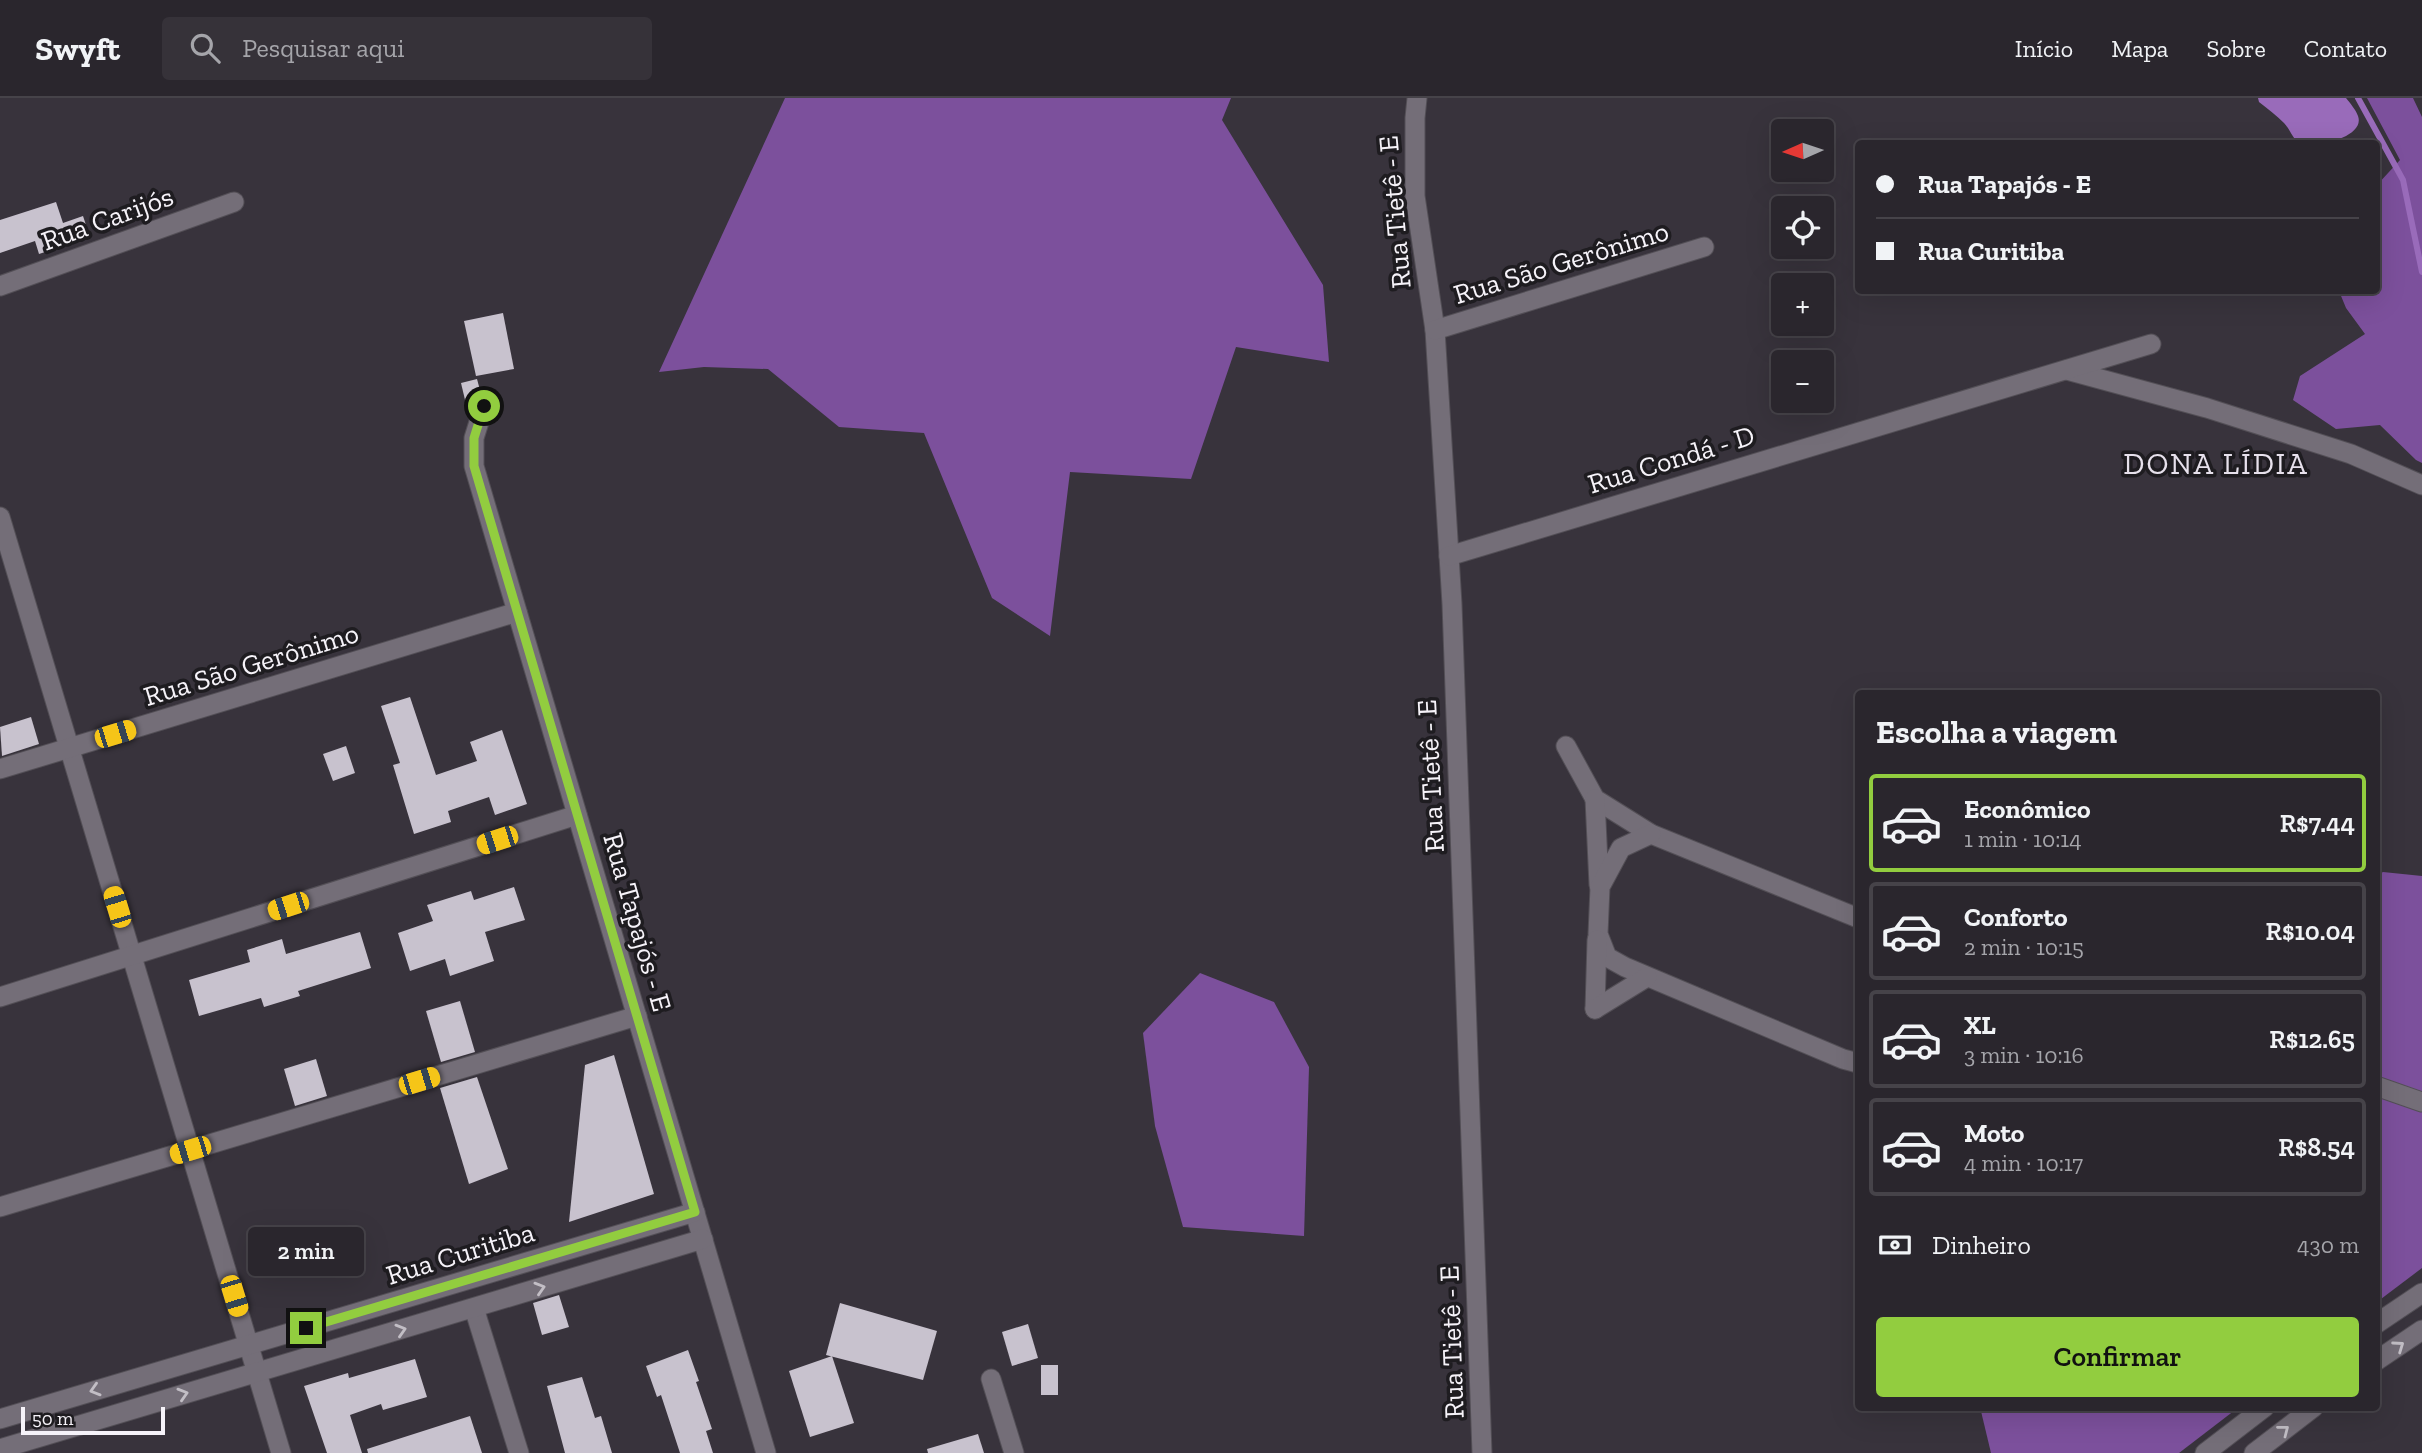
<!DOCTYPE html>
<html lang="pt">
<head>
<meta charset="utf-8">
<style>
	:root { --surface:#2a262d; --page:#363239; --text:#f1f3f6; --muted:#a5a5aa; --line:#464349; --accent:#92cd3f }
	body { margin:0; font-family:"Zilla Slab",serif; background:var(--page); color:var(--text); height:100vh; display:flex; flex-direction:column; font-size:26px; white-space:nowrap }
	* { box-sizing:border-box; margin:0 }
	p { font-size:23px; color:var(--muted) }
	.icon { flex:none; width:38px; height:38px; fill:none; stroke:currentColor; stroke-width:2; stroke-linecap:round; stroke-linejoin:round }
	.map { position:relative; flex:1; overflow:hidden }
	.details { position:absolute; left:1855px; top:592px; width:525px; height:721px; display:flex; flex-direction:column; background:var(--surface); border-radius:7px; box-shadow:0 7px 28px #0002,0 0 0 2px var(--line) }
	.details>* { flex:none }
	.guide { position:absolute; left:1855px; top:42px; width:525px; height:154px; border-radius:7px; box-shadow:0 7px 28px #0002,0 0 0 2px var(--line); display:grid; align-content:center; height:154px; padding:0 21px; background:var(--surface) }
	.needle { width:46px; rotate:267deg }
	.controls { position:absolute; left:1771px; top:21px; display:grid; gap:14px }
	.controls a { display:grid; place-items:center; width:63px; height:63px; border-radius:7px; background:var(--surface); box-shadow:0 7px 28px #0002,0 0 0 2px var(--line); font-size:35px }
	.scale { position:absolute; left:21px; bottom:18px; width:144px; box-sizing:border-box; padding-left:7px; border:4px solid #f6f3f9; border-top:0; font-size:19px; line-height:24px; white-space:nowrap; color:#f6f3f9; -webkit-text-stroke:5px #1e1c20; paint-order:stroke }
	.end { position:absolute; width:32px; height:32px; margin:-16px; border:9px solid #92cd3f; background:#111; box-shadow:0 0 0 4px #111 }
	.from { border-radius:50% }
	.bubble { position:absolute; height:49px; border-radius:7px; background:var(--surface); box-shadow:0 7px 28px #0002,0 0 0 2px var(--line); font-size:23px; font-weight:600; line-height:49px; text-align:center }
	.car { position:absolute; width:21px; height:42px; margin:-21px -10px; border-radius:9px; box-shadow:0 0 5px 2px #0007; background:linear-gradient(#f5c518 24%,#345 0 40%,#f5c518 0 76%,#345 0 86%,#f5c518 0) }
	.guide b { display:flex; align-items:center; gap:24px; height:66px; font-size:26px }
	.guide b+b { border-top:2px solid var(--line) }
	.guide i { width:18px; height:18px; background:var(--text) }
	ul { padding:0; list-style:none }
	li { display:flex; align-items:center; gap:21px; height:98px; margin:0 14px 10px; padding:0 7px; border:4px solid var(--line); border-radius:7px }
	li div { flex:1 }
	li b { display:block; font-size:26px }
	li em { font-style:normal; font-weight:600 }
	li.selected { border-color:var(--accent) }
	li>.icon { width:63px; height:63px; stroke-width:1.5 }
	h2 { padding:0 21px; font-size:32px; line-height:84px }
	.pay { display:flex; align-items:center; gap:18px; height:77px; padding:0 21px; font-size:26px }
	.pay p { margin-inline-start:auto }
	.primary-button { display:flex; gap:14px; margin-top:auto; padding:14px 21px }
	.primary-button a { flex:1; height:80px; border-radius:7px; background:var(--accent); color:#111; font-size:28px; font-weight:600; line-height:80px; text-align:center }
	header { display:flex; align-items:center; gap:42px; box-sizing:border-box; height:98px; padding:0 35px; background:var(--surface); border-bottom:2px solid var(--line) }
	header strong { font-size:33px }
	nav { display:flex; gap:38px; margin-inline-start:auto; font-size:24px }
	.search { width:490px; height:63px; background:var(--page); display:flex; align-items:center; gap:18px; box-sizing:border-box; padding:0 24px; border-radius:7px; color:var(--muted); font-size:26px }
	.map>svg:first-child { display:block }
	.forest { fill:#7c509c }
	.water { fill:#996bba }
	.lines { fill:none; stroke-linecap:round; stroke-linejoin:round }
	.stream { stroke:#996bba; stroke-width:6 }
	.building { fill:#c8c2ce }
	.minor-casing { stroke:#534f56; stroke-width:21 }
	.minor { stroke:#746e78; stroke-width:19 }
	.oneway { stroke:#c2bec5 }
	.route { stroke:#92cd3f; stroke-width:9 }
	.labels { text-anchor:middle; stroke-width:7; stroke-linejoin:round; paint-order:stroke }
	.street-label { font-size:28px; fill:#f6f3f9; stroke:#1e1c20 }
	.neighbourhood-label { font-size:30px; letter-spacing:2px; fill:#e7e1ec; stroke:#1e1c20 }
</style>
</head>
<body>
<header>
<strong>Swyft</strong>
<div class="search"><svg class="icon" aria-label="search" viewBox="0 0 24 24"><circle cx="10" cy="10" r="6"/><path d="M15 15l6 6"/></svg>Pesquisar aqui</div>
<nav><a>Início</a><a>Mapa</a><a>Sobre</a><a>Contato</a></nav>
</header>
<div class="map">
<svg width="2422" height="1355" viewBox="0 0 2422 1355">
	<rect width="100%" height="100%" fill="#38333c"/>
	<g class="forest">
		<polygon points="785,0 1231,0 1222,22 1323,187 1329,264 1236,249 1191,381 1070,374 1050,538 992,500 924,335 839,329 768,271 704,269 659,274"/>
		<polygon points="2367,0 2413,0 2422,19 2422,365 2416,362 2380,327 2336,331 2293,302 2300,278 2365,236 2346,210 2339,193 2376,192 2377,87 2400,62"/>
		<polygon points="2383,774 2422,778 2422,1170 2377,1204 2376,778"/>
		<polygon points="1200,875 1274,904 1309,969 1304,1138 1183,1129 1155,1028 1143,935"/>
		<polygon points="1980,1309 2239,1309 2179,1355 1991,1355"/>
	</g>
	<path class="water" d="M2258 0H2346C2350 5 2356 12 2358 18 2366 40 2312 52 2297 43 2292 39 2289 30 2284 25 2277 18 2268 11 2259 4Z"/>
	<g class="lines">
		<polyline class="stream" points="2358,0 2403,82 2422,174"/>
	</g>
	<g class="building">
		<polygon points="56,104 63,125 83,118 90,139 39,156 35,143 0,155 0,122"/>
		<polygon points="503,215 514,271 476,278 464,223"/>
		<polygon points="477,281 481,296 472,305 466,306 461,285"/>
		<polygon points="410,599 436,677 477,663 470,644 502,632 527,706 495,717 489,699 448,713 451,724 414,736 393,667 400,665 381,608"/>
		<polygon points="31,619 39,646 2,658 0,629"/>
		<polygon points="346,648 355,675 333,683 323,656"/>
		<polygon points="514,789 525,822 485,834 494,863 450,878 445,861 410,873 398,835 433,823 427,807 471,793 474,802"/>
		<polygon points="360,834 371,870 298,893 300,898 264,909 261,900 199,918 189,882 250,864 247,852 282,841 286,856"/>
		<polygon points="460,903 475,954 441,964 426,913"/>
		<polygon points="614,957 654,1096 569,1124 585,967"/>
		<polygon points="316,961 327,998 295,1008 284,971"/>
		<polygon points="477,979 508,1071 469,1086 440,990"/>
		<polygon points="559,1197 569,1229 542,1237 533,1205"/>
		<polygon points="840,1205 937,1233 923,1282 826,1257"/>
		<polygon points="1028,1226 1038,1260 1012,1268 1002,1234"/>
		<polygon points="688,1252 699,1283 696,1284 712,1331 706,1333 713,1355 680,1355 661,1297 657,1299 646,1268"/>
		<polygon points="832,1258 854,1325 810,1339 789,1273"/>
		<polygon points="415,1261 427,1299 383,1312 381,1306 350,1317 362,1355 327,1355 304,1288 348,1275 349,1280"/>
		<rect x="1041" y="1267" width="17" height="30"/>
		<polygon points="582,1279 595,1320 601,1318 612,1355 565,1355 547,1288"/>
		<polygon points="470,1318 482,1355 368,1355 367,1351"/>
		<polygon points="978,1336 984,1355 928,1355 927,1351"/>
	</g>
	<g class="lines">
		<g class="minor-casing">
			<g id="minor">
				<polyline points="1417,0 1415,20 1415,98 1435,232 1452,506 1482,1355"/>
				<polyline points="0,188 234,104"/>
				<polyline points="1435,232 1704,149"/>
				<polyline points="2067,272 2207,310 2351,356 2422,387"/>
				<polyline points="484,308 474,340 474,368 766,1355"/>
				<polyline points="0,419 281,1355"/>
				<polyline points="1449,458 2151,246"/>
				<polyline points="1566,648 1595,701 1651,736 1858,820"/>
				<polyline points="0,671 517,514"/>
				<polyline points="1595,701 1599,787"/>
				<polyline points="1651,736 1621,750 1600,789 1598,836 1607,859 1625,869 1843,961 1858,965"/>
				<polyline points="0,899 577,717"/>
				<polyline points="1595,911 1597,842"/>
				<polyline points="1595,911 1647,879"/>
				<polyline points="2376,988 2422,1004"/>
				<polyline points="0,1109 637,918"/>
				<polyline points="474,1210 519,1355"/>
				<polyline points="2376,1226 2422,1195"/>
				<polyline points="2376,1263 2422,1232"/>
				<polyline points="991,1281 1014,1355"/>
				<polyline points="0,1321 695,1114"/>
				<polyline points="0,1351 703,1141"/>
				<polyline points="2205,1355 2265,1309"/>
				<polyline points="2254,1355 2314,1309"/>
			</g>
		</g>
		<use href="#minor" class="minor"/>
	</g>
	<defs><path id="oneway-chevron" d="M-2-3.5L2.5 0L-2 3.5" fill="none" stroke-width="1.6" stroke-linecap="round" stroke-linejoin="round" transform="scale(1.75)"/></defs>
	<g class="oneway">
		<use href="#oneway-chevron" transform="translate(540 1190) rotate(-17)"/>
		<use href="#oneway-chevron" transform="translate(401 1232) rotate(-17)"/>
		<use href="#oneway-chevron" transform="translate(2399 1248) rotate(-35)"/>
		<use href="#oneway-chevron" transform="translate(95 1292) rotate(163)"/>
		<use href="#oneway-chevron" transform="translate(183 1296) rotate(-17)"/>
		<use href="#oneway-chevron" transform="translate(2284 1332) rotate(-38)"/>
	</g>
	<g class="lines">
		<polyline class="route" points="306,1230 695,1114 474,368 474,340 484,308"/>
	</g>
	<g class="labels">
		<g class="street-label">
			<text transform="translate(1394 114) rotate(-95)" y="10">Rua Tietê - E</text>
			<text transform="translate(107 120) rotate(-20)" y="10">Rua Carijós</text>
			<text transform="translate(1561 164) rotate(-17)" y="10">Rua São Gerônimo</text>
			<text transform="translate(1671 361) rotate(-17)" y="10">Rua Condá - D</text>
			<text transform="translate(251 566) rotate(-17)" y="10">Rua São Gerônimo</text>
			<text transform="translate(1430 678) rotate(-93)" y="10">Rua Tietê - E</text>
			<text transform="translate(638 824) rotate(74)" y="10">Rua Tapajós - E</text>
			<text transform="translate(460 1155) rotate(-17)" y="10">Rua Curitiba</text>
			<text transform="translate(1451 1244) rotate(-92)" y="10">Rua Tietê - E</text>
		</g>
		<g class="neighbourhood-label">
			<text x="2216" y="376">DONA LÍDIA</text>
		</g>
	</g>
</svg>
<div class="controls">
<a><svg class="needle" viewBox="-14 -14 28 28"><path d="M0-13l5 13h-10z" fill="#e53935"/><path d="M0 13l5-13h-10z" fill="#a5a5aa"/></svg></a>
<a><svg class="icon" aria-label="locate" viewBox="0 0 24 24"><circle cx="12" cy="12" r="6"/><path d="M12 2v4M12 18v4M2 12h4M18 12h4"/></svg></a>
<a>+</a>
<a>−</a>
</div>
<div class="scale">50 m</div>
<i class="end from" style="left:484px;top:308px"></i>
<i class="end" style="left:306px;top:1230px"></i>
<div class="bubble" style="left:248px;top:1129px;width:116px">2 min</div>
<i class="car" style="left:115px;top:636px;rotate:73deg"></i>
<i class="car" style="left:497px;top:742px;rotate:252deg"></i>
<i class="car" style="left:288px;top:808px;rotate:252deg"></i>
<i class="car" style="left:117px;top:809px;rotate:343deg"></i>
<i class="car" style="left:419px;top:983px;rotate:73deg"></i>
<i class="car" style="left:190px;top:1052px;rotate:253deg"></i>
<i class="car" style="left:234px;top:1198px;rotate:163deg"></i>
<div class="guide">
<b><i class="from"></i>Rua Tapajós - E</b>
<b><i></i>Rua Curitiba</b>
</div>
<section class="details">
<h2>Escolha a viagem</h2>
<ul>
<li class="selected"><svg class="icon" aria-label="car" viewBox="0 0 24 24"><path d="M5 17H2v-5l4-1 3-4h7l3 4 3 1v5h-3M9 17h6M6 11h13"/><circle cx="7" cy="17" r="2"/><circle cx="17" cy="17" r="2"/></svg><div><b>Econômico</b><p>1 min · 10:14</p></div><em>R$7.44</em></li>
<li><svg class="icon" aria-label="car" viewBox="0 0 24 24"><path d="M5 17H2v-5l4-1 3-4h7l3 4 3 1v5h-3M9 17h6M6 11h13"/><circle cx="7" cy="17" r="2"/><circle cx="17" cy="17" r="2"/></svg><div><b>Conforto</b><p>2 min · 10:15</p></div><em>R$10.04</em></li>
<li><svg class="icon" aria-label="car" viewBox="0 0 24 24"><path d="M5 17H2v-5l4-1 3-4h7l3 4 3 1v5h-3M9 17h6M6 11h13"/><circle cx="7" cy="17" r="2"/><circle cx="17" cy="17" r="2"/></svg><div><b>XL</b><p>3 min · 10:16</p></div><em>R$12.65</em></li>
<li><svg class="icon" aria-label="car" viewBox="0 0 24 24"><path d="M5 17H2v-5l4-1 3-4h7l3 4 3 1v5h-3M9 17h6M6 11h13"/><circle cx="7" cy="17" r="2"/><circle cx="17" cy="17" r="2"/></svg><div><b>Moto</b><p>4 min · 10:17</p></div><em>R$8.54</em></li>
</ul>
<div class="pay"><svg class="icon" aria-label="cash" viewBox="0 0 24 24"><path d="M3 7h18v10H3z"/><circle cx="12" cy="12" r="2"/></svg>Dinheiro<p>430 m</p></div>
<div class="primary-button"><a>Confirmar</a></div>
</section>
</div>
</body>
</html>
